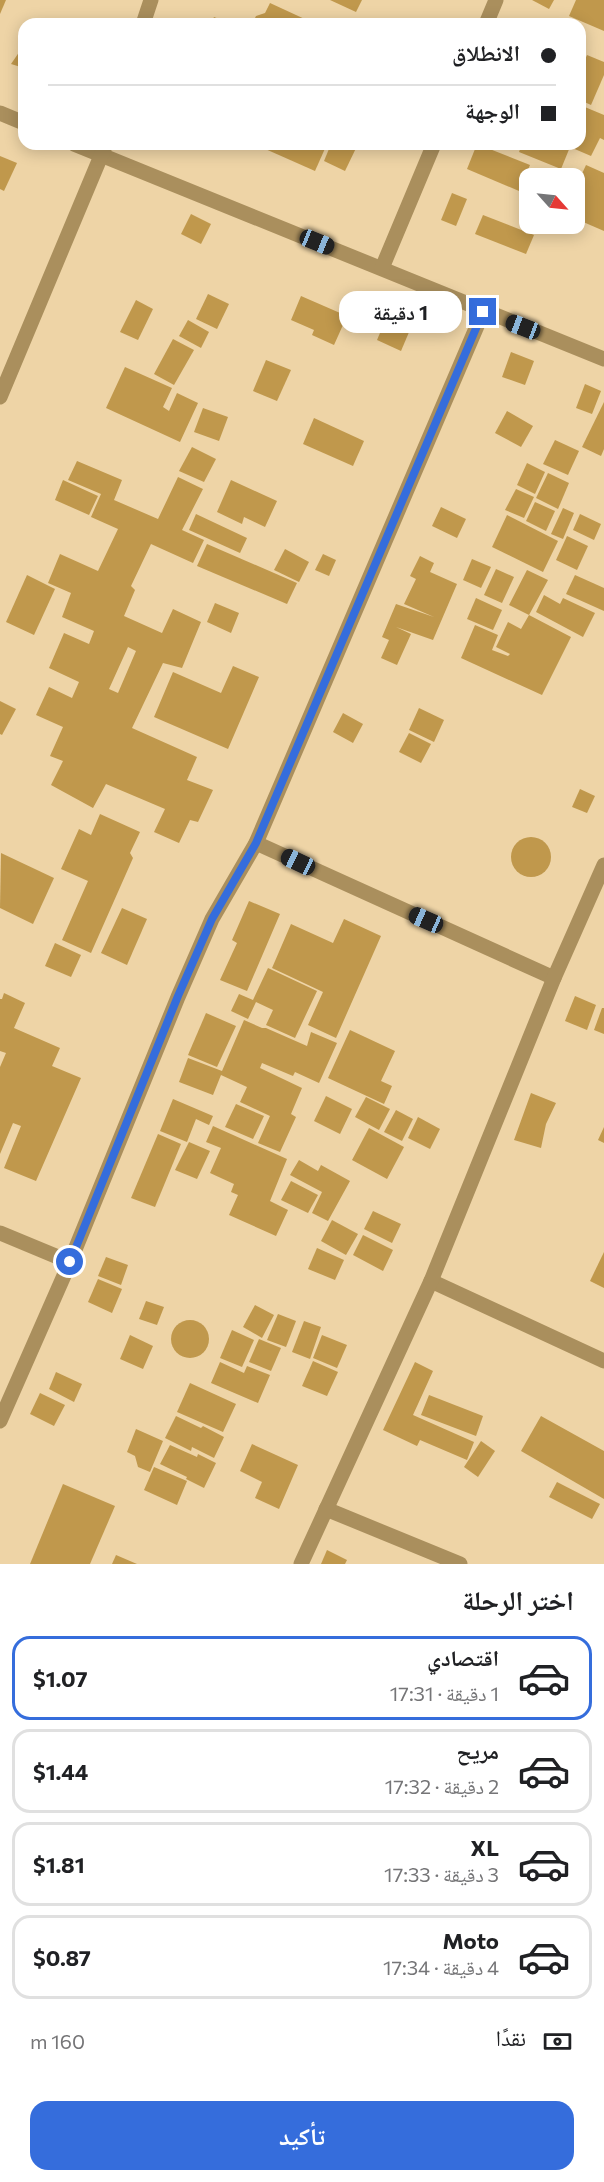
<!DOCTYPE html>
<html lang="ar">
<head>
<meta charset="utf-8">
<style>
	:root { --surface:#fff; --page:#f6f6f6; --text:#202124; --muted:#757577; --line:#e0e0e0; --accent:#356ddc }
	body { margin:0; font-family:Commissioner,"Noto Naskh Arabic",sans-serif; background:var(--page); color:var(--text); direction:rtl; height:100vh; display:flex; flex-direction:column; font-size:22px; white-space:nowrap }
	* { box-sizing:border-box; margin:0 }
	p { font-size:20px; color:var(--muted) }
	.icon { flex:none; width:33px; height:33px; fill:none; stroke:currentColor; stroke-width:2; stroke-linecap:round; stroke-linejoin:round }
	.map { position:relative; height:1564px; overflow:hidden; direction:ltr }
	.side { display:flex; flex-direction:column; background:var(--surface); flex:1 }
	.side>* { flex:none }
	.top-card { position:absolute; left:18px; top:18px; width:568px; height:132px; border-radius:18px; box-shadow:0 3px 15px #0003; direction:rtl; display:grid; align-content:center; height:132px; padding:0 30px; background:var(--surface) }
	.needle { width:39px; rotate:117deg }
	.buttons { position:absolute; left:519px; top:168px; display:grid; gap:12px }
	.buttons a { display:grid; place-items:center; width:66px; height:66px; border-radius:12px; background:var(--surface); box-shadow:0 3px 15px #0003; font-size:30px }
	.end { position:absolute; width:27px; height:27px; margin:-14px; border:8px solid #356ddc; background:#fff; box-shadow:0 0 0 3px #fff }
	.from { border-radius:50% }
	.bubble { position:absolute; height:42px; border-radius:18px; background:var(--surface); box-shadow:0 3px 15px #0003; font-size:20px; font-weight:700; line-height:42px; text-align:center; direction:rtl }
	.car { position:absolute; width:18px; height:36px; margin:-18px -9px; border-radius:8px; box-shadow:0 0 4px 2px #0007; background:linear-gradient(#222 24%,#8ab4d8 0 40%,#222 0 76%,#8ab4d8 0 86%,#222 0) }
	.top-card b { display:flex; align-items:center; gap:21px; height:57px; font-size:22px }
	.top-card b+b { border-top:2px solid var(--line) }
	.top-card i { width:15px; height:15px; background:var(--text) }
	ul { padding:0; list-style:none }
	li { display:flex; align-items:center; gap:18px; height:84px; margin:0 12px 9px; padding:0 18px; border:3px solid var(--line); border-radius:18px }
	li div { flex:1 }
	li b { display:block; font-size:22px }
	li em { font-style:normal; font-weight:700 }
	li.current { border-color:var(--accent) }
	li>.icon { width:54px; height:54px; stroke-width:1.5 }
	h2 { padding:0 30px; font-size:27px; line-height:72px }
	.pay { display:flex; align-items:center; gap:15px; height:66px; padding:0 30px; font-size:22px }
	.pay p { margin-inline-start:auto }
	.button { display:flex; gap:12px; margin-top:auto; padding:12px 30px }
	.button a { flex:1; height:69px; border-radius:18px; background:var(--accent); color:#fff; font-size:24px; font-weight:700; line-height:69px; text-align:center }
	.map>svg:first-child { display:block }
	.building { fill:#c0984c; fill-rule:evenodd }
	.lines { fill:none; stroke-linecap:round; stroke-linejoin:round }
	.minor { stroke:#aa8f5d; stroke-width:15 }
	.route { stroke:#356ddc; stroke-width:8 }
</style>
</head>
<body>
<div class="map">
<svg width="604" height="1564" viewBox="0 0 604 1564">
	<rect width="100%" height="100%" fill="#eed4a6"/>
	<g class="building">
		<polygon points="0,0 6,0 0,14"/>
		<polygon points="330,0 362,0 356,12"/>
		<polygon points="532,0 554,0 549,9"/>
		<polygon points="576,0 604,0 604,31 569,16"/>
		<polygon points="270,3 309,21 308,24 263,24 254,20 256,16 265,13"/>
		<polygon points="214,17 231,24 211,24"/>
		<polygon points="312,18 324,24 309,24"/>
		<polygon points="24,45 24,68 11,64"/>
		<polygon points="587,55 604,62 604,75 591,105 580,100 580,71"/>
		<polygon points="580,105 604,115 604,140 600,138 591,156 570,147 561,169 519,152 522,144 580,144"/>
		<polygon points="254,144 327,144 315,171"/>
		<polygon points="331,144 358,144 345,171 324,161"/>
		<polygon points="477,144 530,165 519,191 467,169"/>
		<polygon points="0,156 17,163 4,191 0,189"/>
		<polygon points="586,165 604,173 604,231 574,218 574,191"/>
		<polygon points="452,193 467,199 456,226 441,220"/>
		<polygon points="191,214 211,224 201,244 181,234"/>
		<polygon points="483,215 534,235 526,254 475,234"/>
		<polygon points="208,294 229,304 217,329 196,319"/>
		<polygon points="301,296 347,316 334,345 312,335 314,330 291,320"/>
		<polygon points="136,300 153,309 138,340 120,332"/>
		<polygon points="391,307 415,318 401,351 377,340"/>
		<polygon points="188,320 209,332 201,348 179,336"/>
		<polygon points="173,339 194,350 174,385 154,374"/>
		<polygon points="511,352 534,361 525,385 502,377"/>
		<polygon points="266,360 291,370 277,401 253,391"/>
		<polygon points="125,367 172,388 163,407 169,411 177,393 198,403 180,442 106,408"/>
		<polygon points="585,384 601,391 592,414 576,408"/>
		<polygon points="604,402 604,449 601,456 582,447"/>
		<polygon points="203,408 228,417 219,441 194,432"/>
		<polygon points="507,411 533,426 521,447 495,433"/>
		<polygon points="314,418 364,441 353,466 303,444"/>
		<polygon points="555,440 579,451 568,475 543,464"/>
		<polygon points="192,447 216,459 204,482 179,471"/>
		<path d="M77 461 122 480 114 500 158 519 178 477 203 489 182 530 204 540 193 563 151 544 131 586 135 590 124 616 162 633 173 609 201 622 182 668 163 663 132 728 197 757 187 780 213 790 198 822 190 820 179 843 154 832 165 809 106 784 93 808 51 785 63 761 50 756 63 727 36 715 49 687 72 698 79 682 49 668 64 633 89 644 94 631 62 617 71 593 48 583 60 554 98 571 118 529 91 517 101 494 68 480ZM128 647 136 651 118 693 109 689Z"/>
		<polygon points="527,463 545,472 535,494 517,485"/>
		<polygon points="548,473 569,483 558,509 536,498"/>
		<polygon points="63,480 98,496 89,515 55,500"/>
		<polygon points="231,480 277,501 265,527 244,517 242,524 217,512"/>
		<polygon points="516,489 534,497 524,518 505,510"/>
		<polygon points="535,502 555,511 546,531 526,521"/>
		<polygon points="441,507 466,519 457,538 432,526"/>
		<polygon points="563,508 574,513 563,539 551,534"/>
		<polygon points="196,514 247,538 240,553 189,530"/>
		<polygon points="580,514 601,524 594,540 573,530"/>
		<polygon points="507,515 558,541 543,572 492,547"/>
		<polygon points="567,536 588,546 577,570 556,560"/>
		<polygon points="207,544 297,583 287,604 197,566"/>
		<polygon points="285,549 309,562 299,582 274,570"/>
		<polygon points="323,554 336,560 329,576 315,570"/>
		<polygon points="420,556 434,563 430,572 457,584 433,640 396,627 411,634 397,665 381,658 389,640 382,637 396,604 434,617 404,604 416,579 410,576"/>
		<polygon points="472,559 491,567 481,588 463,580"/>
		<polygon points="496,569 514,577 502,603 484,595"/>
		<polygon points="527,570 548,580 529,615 571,637 542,695 461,658 475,625 498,635 492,650 508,656 510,654 496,647 508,622 521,629 529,615 509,605"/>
		<polygon points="27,575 55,589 34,635 6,622"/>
		<polygon points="575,575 604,588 604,611 566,594"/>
		<polygon points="544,595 560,604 563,598 595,613 583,637 536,612"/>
		<polygon points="476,598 502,610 493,630 467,619"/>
		<polygon points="215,603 239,613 231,633 207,622"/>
		<polygon points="233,666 259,677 228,749 154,717 173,672 221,693"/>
		<polygon points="0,701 16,709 2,735 0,734"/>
		<polygon points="419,708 444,720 434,742 409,730"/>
		<polygon points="343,713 363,724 353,743 333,732"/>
		<polygon points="409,733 431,744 421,763 399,752"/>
		<polygon points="580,789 595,796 587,813 572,807"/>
		<polygon points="100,814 140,832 130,853 133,858 91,953 62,940 88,881 61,869 79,829 91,835"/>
		<circle cx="531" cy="857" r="20"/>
		<polygon points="1,853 54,878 33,924 0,908"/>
		<polygon points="249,901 280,914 247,991 220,980 237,943 232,940"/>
		<polygon points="122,908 147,919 127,965 101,953"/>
		<polygon points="344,919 381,936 336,1038 308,1025 323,992 272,968 291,924 333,943"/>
		<polygon points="55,943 81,955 71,977 45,966"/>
		<polygon points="268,968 317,991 295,1038 266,1025 273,1010 256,1002 248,1019 231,1011 239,994 253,1000"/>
		<polygon points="4,993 25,1003 14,1028 60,1048 52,1066 81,1078 36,1181 4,1168 21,1126 13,1123 0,1154 0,1067 6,1053 0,1051 0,999 2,999"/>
		<polygon points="575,996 596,1005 587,1030 565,1021"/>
		<polygon points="602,1008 604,1008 604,1034 594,1030"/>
		<polygon points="206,1013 236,1026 217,1067 188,1055"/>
		<polygon points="244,1020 262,1028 266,1028 307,1046 311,1032 337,1043 319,1083 295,1072 293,1076 262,1063 260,1068 302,1088 291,1114 296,1117 280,1152 258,1143 270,1116 240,1102 247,1087 221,1075 213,1095 179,1082 188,1058 222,1071"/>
		<polygon points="350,1030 395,1051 381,1081 392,1086 384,1104 328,1078"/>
		<polygon points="531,1093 556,1103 546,1124 541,1148 514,1140"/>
		<polygon points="326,1096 352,1109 340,1134 314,1121"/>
		<polygon points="366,1097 390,1109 379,1130 355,1117"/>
		<polygon points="173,1099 213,1116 209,1125 196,1119 187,1142 160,1131"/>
		<polygon points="236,1104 264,1116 253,1139 225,1127"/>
		<polygon points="396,1110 413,1119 402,1141 384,1132"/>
		<polygon points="418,1117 440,1129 430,1149 408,1138"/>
		<polygon points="213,1126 287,1159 270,1201 288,1210 276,1236 229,1215 238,1195 231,1192 234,1184 210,1173 221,1148 206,1142"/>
		<polygon points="604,1127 604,1143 598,1140"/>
		<polygon points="369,1128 404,1147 387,1179 352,1160"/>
		<polygon points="158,1134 181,1144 155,1207 131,1198"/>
		<polygon points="189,1142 210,1151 197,1179 175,1170"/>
		<polygon points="299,1160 318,1171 321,1165 350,1181 328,1221 312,1213 322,1192 290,1175"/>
		<polygon points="291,1181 318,1195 308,1213 281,1200"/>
		<polygon points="373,1211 401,1224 392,1243 364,1229"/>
		<polygon points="332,1220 358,1234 346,1255 321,1241"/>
		<polygon points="363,1235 393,1250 383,1271 353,1255"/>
		<polygon points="317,1248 344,1260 335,1280 308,1269"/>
		<polygon points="604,1252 604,1288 590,1281"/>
		<polygon points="106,1257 128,1265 121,1285 98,1276"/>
		<polygon points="98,1279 122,1289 112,1313 88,1302"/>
		<polygon points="146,1301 164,1307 157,1325 139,1319"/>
		<polygon points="255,1305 274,1315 262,1338 243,1327"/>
		<polygon points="278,1314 296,1321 286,1347 267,1340"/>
		<circle cx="190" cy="1339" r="19"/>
		<polygon points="304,1321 321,1327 310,1359 292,1352"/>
		<polygon points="232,1330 254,1340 242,1367 220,1358"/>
		<polygon points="130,1335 153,1346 143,1369 120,1359"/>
		<polygon points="322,1335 347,1345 337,1368 313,1358"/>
		<polygon points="259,1339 281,1348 271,1371 249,1362"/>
		<polygon points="313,1361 338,1372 327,1396 302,1386"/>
		<polygon points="220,1362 244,1373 247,1366 270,1375 258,1403 211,1383"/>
		<polygon points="415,1362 433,1371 413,1415 474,1442 467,1460 420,1440 417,1446 383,1430"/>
		<polygon points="56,1372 82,1384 74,1402 49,1389"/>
		<polygon points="190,1383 236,1404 223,1432 177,1412"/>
		<polygon points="40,1393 65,1405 54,1426 30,1414"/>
		<polygon points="429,1395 483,1416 476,1436 421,1415"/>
		<polygon points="176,1416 201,1428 203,1426 224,1437 214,1458 192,1447 191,1451 165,1438"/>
		<polygon points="541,1416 604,1451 604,1499 521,1451"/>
		<polygon points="136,1429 163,1441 150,1472 138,1467 135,1456 127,1452"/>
		<polygon points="481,1441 495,1451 478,1477 464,1467"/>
		<polygon points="252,1444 298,1465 279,1509 255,1498 262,1482 240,1471"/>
		<polygon points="170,1445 197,1457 198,1454 216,1463 204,1488 186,1479 187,1477 160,1464"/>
		<polygon points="154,1467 187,1481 177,1505 144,1490"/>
		<polygon points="557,1482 600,1504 592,1519 549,1497"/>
		<polygon points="63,1484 115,1506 90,1564 30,1564"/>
		<polygon points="327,1550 347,1560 345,1564 321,1564"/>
		<polygon points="116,1555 137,1564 112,1564"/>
	</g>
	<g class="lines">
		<g class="minor">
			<polyline points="143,24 151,0"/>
			<polyline points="486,24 496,0"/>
			<polyline points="0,113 24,123"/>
			<polyline points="74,144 604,359"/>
			<polyline points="382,268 434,144"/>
			<polyline points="0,397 106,144"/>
			<polyline points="256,843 554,978"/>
			<polyline points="0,1233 70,1262"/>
			<polyline points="431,1281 604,1361"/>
			<polyline points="0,1421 70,1262 178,997 212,919 256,843 483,312"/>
			<polyline points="326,1509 460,1564"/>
			<polyline points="301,1564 431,1281 554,978 604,865"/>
		</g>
	</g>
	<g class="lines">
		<polyline class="route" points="70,1262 178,996 212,919 256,843 483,312"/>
	</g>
</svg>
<div class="buttons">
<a><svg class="needle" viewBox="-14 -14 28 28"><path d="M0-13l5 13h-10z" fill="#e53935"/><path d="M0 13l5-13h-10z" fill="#757577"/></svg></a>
</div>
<i class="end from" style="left:70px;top:1262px"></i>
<i class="end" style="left:483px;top:312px"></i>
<div class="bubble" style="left:339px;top:291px;width:123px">1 دقيقة</div>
<i class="car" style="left:317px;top:242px;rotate:112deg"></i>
<i class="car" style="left:523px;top:327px;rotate:291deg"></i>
<i class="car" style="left:298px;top:862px;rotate:295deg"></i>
<i class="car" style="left:426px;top:920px;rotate:294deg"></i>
<div class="top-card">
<b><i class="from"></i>الانطلاق</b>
<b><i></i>الوجهة</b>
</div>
</div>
<section class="side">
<h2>اختر الرحلة</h2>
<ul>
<li class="current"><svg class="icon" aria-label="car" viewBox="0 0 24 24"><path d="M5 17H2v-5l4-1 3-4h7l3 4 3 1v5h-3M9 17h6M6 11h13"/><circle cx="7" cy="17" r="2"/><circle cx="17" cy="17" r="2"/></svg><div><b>اقتصادي</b><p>1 دقيقة · 17:31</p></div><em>$1.07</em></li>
<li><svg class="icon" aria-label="car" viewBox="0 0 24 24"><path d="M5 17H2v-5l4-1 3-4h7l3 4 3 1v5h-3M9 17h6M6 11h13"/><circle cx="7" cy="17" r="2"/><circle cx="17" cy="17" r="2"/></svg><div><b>مريح</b><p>2 دقيقة · 17:32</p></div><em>$1.44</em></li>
<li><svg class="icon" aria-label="car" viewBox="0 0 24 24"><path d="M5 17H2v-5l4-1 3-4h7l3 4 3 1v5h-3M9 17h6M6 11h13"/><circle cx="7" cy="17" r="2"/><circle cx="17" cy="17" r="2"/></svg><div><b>XL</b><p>3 دقيقة · 17:33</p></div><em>$1.81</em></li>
<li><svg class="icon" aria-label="car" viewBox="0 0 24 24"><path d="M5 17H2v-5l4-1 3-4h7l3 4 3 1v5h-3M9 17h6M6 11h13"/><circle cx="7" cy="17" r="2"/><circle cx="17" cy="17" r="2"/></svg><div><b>Moto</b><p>4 دقيقة · 17:34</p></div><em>$0.87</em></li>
</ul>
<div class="pay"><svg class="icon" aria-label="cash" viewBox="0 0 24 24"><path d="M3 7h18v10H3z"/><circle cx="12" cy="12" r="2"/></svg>نقدًا<p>160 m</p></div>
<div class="button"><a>تأكيد</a></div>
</section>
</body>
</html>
